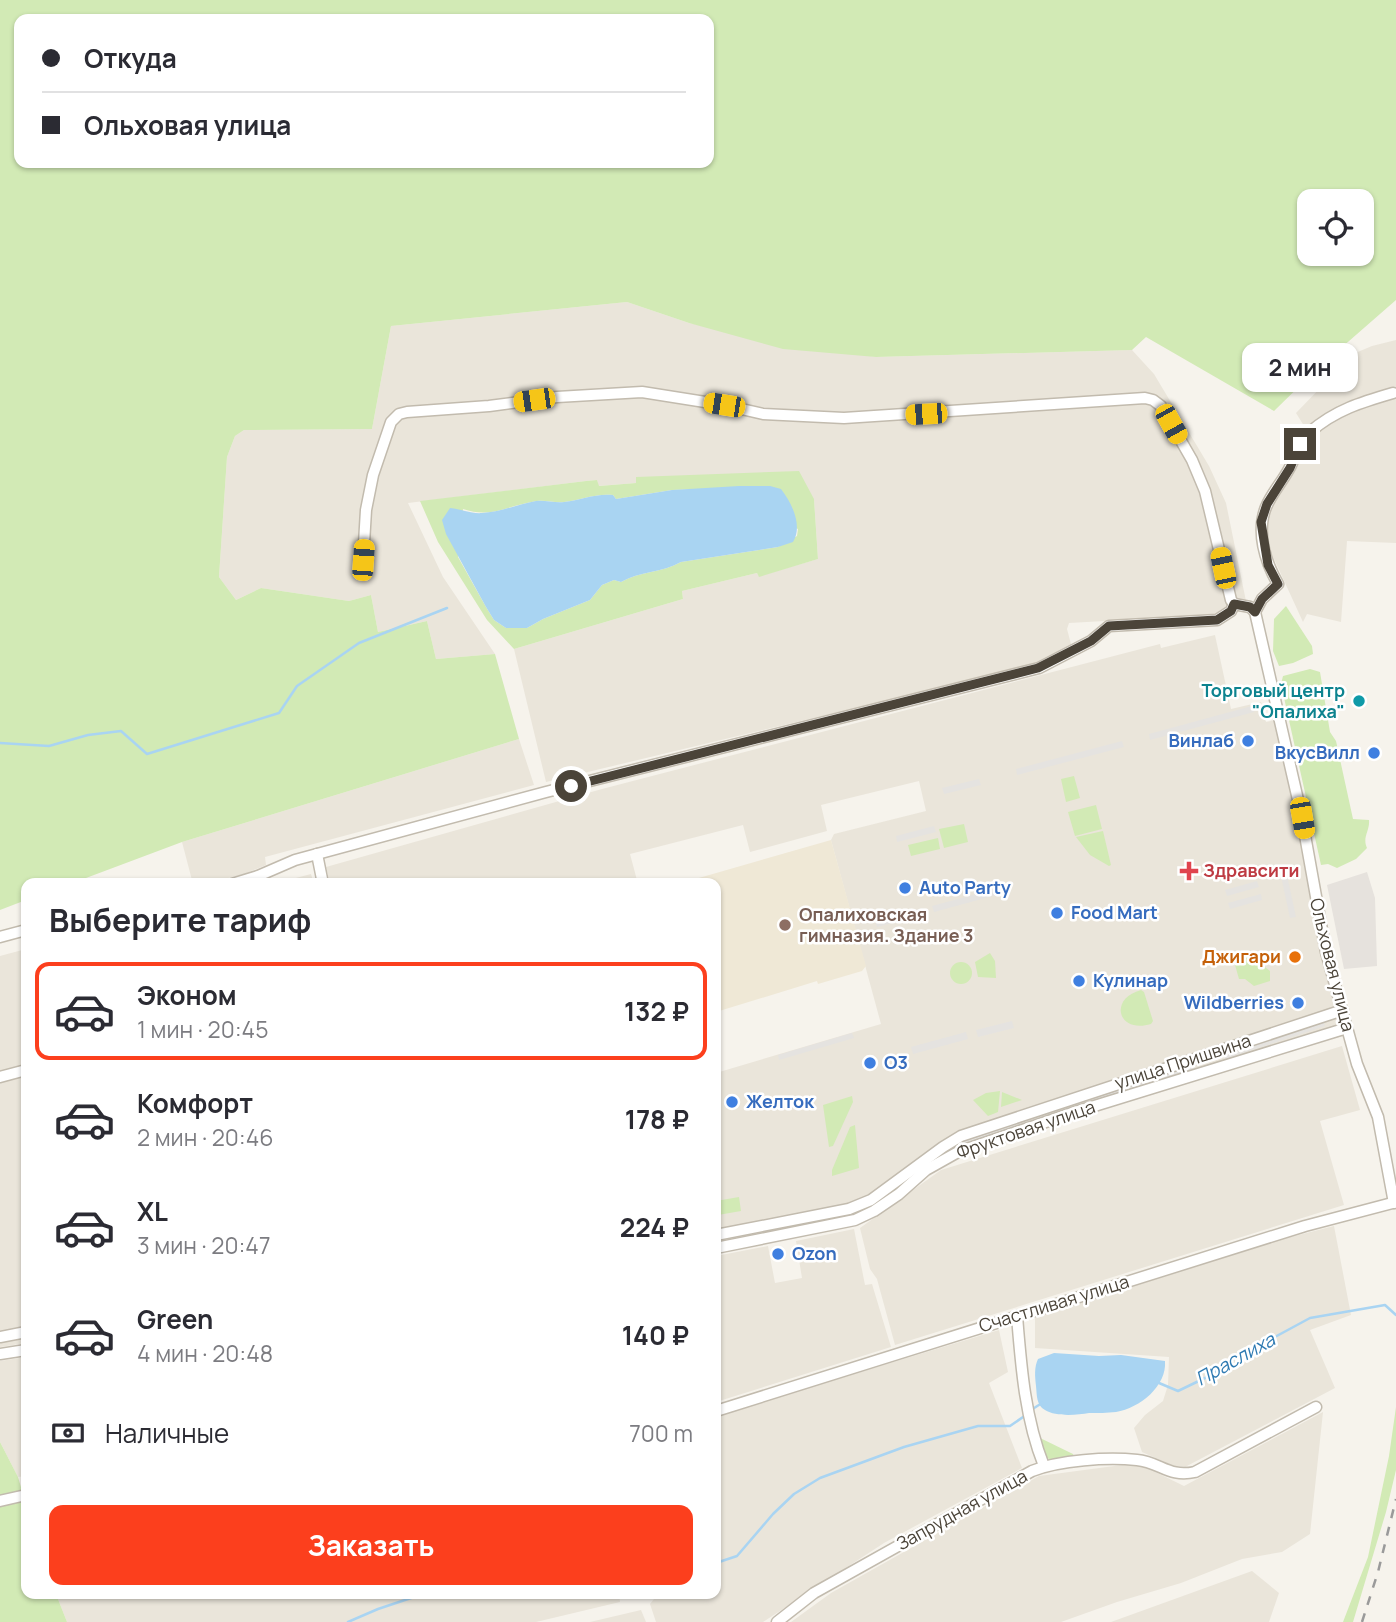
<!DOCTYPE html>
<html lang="ru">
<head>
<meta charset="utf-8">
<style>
	:root { --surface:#fff; --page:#f7f7f7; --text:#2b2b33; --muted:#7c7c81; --line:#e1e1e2; --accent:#fc3f1d }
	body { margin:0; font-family:Manrope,sans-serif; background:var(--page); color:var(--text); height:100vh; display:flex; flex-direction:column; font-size:26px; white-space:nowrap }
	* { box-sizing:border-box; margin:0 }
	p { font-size:23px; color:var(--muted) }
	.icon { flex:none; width:38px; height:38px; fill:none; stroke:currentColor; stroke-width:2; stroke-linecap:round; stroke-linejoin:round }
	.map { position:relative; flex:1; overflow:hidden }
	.drawer { position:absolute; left:21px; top:878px; width:700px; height:721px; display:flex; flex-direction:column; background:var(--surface); border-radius:14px; box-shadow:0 2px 5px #0004 }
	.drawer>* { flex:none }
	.banner { position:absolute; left:14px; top:14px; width:700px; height:154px; border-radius:14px; box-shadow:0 2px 5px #0004; display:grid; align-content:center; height:154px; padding:0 28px; background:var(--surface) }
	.fabs { position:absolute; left:1297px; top:189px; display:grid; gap:14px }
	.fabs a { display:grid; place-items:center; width:77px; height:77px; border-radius:14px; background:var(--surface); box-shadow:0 2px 5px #0004; font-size:35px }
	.end { position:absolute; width:32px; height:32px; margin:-16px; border:9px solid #4b4439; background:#fff; box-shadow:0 0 0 4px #fff }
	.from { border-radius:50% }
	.bubble { position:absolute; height:49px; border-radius:14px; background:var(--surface); box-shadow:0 2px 5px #0004; font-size:23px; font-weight:700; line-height:49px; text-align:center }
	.car { position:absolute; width:21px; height:42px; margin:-21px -10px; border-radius:9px; box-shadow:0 0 5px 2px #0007; background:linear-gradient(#f5c518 24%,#345 0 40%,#f5c518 0 76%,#345 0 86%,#f5c518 0) }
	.banner b { display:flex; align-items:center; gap:24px; height:66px; font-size:26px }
	.banner b+b { border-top:2px solid var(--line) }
	.banner i { width:18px; height:18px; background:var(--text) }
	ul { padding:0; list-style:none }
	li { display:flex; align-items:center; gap:21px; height:98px; margin:0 14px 10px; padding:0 14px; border:4px solid transparent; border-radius:14px }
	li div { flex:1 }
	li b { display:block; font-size:26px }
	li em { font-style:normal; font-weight:700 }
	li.selected { border-color:var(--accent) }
	li>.icon { width:63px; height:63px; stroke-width:1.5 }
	h2 { padding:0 28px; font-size:32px; line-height:84px }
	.pay { display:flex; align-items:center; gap:18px; height:77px; padding:0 28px; font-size:26px }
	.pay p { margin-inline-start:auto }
	.button { display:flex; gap:14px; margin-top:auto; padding:14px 28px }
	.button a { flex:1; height:80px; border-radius:14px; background:var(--accent); color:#fff; font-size:28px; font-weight:700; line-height:80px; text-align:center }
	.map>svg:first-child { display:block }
	.residential { fill:#eae5da }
	.industrial { fill:#e6e2dd }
	.education { fill:#efe8d6 }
	.green { fill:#d2eab5; fill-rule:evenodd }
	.parking { fill:#e5e3e0 }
	.water { fill:#a9d4f2 }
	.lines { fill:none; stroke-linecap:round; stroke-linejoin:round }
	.stream { stroke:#a9d4f2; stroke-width:2.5 }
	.minor-casing { stroke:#c2bbae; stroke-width:13 }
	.minor { stroke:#fff; stroke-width:10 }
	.rail { stroke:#9a9a9a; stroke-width:2.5; stroke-dasharray:9 9; stroke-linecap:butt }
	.route { stroke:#4b4439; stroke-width:9 }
	.culture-dot { fill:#0f9aa8; stroke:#fff; stroke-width:2.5 }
	.shop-dot { fill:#3f7fe0; stroke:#fff; stroke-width:2.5 }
	.health-dot { fill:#e0444e; stroke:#fff; stroke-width:2.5 }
	.education-dot { fill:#8d6e63; stroke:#fff; stroke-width:2.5 }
	.food-dot { fill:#e8710a; stroke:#fff; stroke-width:2.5 }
	.labels { text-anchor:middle; stroke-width:5; stroke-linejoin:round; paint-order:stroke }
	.culture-label { font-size:18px; font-weight:bold; fill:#0d838f; stroke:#fff; text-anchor:end }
	.shop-label { font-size:18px; font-weight:bold; fill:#366cbe; stroke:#fff; text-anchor:start }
	.health-label { font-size:18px; font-weight:bold; fill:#be3a42; stroke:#fff; text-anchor:start }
	.education-label { font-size:18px; font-weight:bold; fill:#785e54; stroke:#fff; text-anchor:start }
	.food-label { font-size:18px; font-weight:bold; fill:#c56008; stroke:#fff; text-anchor:end }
	.street-label { font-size:18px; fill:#4b4439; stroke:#fff }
	.water-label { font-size:19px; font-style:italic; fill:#2e7ab2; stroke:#fff }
</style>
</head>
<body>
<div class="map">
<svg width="1396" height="1622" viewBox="0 0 1396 1622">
	<rect width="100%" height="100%" fill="#f6f3ec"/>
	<g class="residential">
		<polygon points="627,302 689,323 876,357 1132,350 1154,374 1209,466 1226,503 1248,611 1211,615 1069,623 1067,629 1072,648 1030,666 546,782 514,649 683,599 682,591 757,573 759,576 818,559 814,499 636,478 636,483 598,486 597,480 586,481 408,503 443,577 495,654 436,659 427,621 378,632 371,595 349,601 261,588 236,600 219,577 227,457 235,436 244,430 372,429 391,326"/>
		<polygon points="1396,340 1396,543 1347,541 1341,622 1307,614 1303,622 1268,546 1268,525 1271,509 1311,437 1296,413 1353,354 1372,346"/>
		<polygon points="1215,635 1231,709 1261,702 1266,722 1275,720 1342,1024 950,1151 935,1159 859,1218 716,1246 716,1073 881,1024 831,840 834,834 926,811 919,781 821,805 827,831 750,852 743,825 630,854 638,884 330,884 326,867 602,789 1160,644 1161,648"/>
		<polygon points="519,739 534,785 265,857 266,865 244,874 205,884 193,884 182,842"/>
		<polygon points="311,874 314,884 273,884"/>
		<polygon points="26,949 26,1343 0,1347 0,956"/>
		<polygon points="1342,1046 1360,1110 1320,1121 1344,1205 895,1345 877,1279 870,1269 860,1228 941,1170"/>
		<polygon points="1334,1226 1351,1315 1310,1330 1335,1388 1185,1467 1174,1466 1142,1452 1134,1428 1145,1415 1163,1401 1168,1385 1169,1357 1035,1348 1035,1317 1287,1238"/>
		<polygon points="854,1229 865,1285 872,1284 891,1347 716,1402 716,1256 768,1246 775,1283 802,1278 796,1241"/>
		<polygon points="999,1330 1008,1372 989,1383 1022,1468 884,1543 763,1622 656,1622 650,1604 658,1594 716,1594 716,1416"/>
		<polygon points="26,1357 26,1476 18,1477 0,1442 0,1361"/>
		<polygon points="1323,1412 1310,1534 1282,1552 1242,1559 1181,1583 1117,1602 1061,1622 791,1622 831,1593 1039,1476 1137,1463 1184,1486"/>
		<polygon points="1252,1571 1279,1593 1269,1622 1111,1622"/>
		<polygon points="56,1594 619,1594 620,1602 536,1622 67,1622"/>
		<polygon points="641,1610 646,1622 590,1622"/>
	</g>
	<polygon class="industrial" points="1367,872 1375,898 1377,966 1344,969 1327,885"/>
	<polygon class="education" points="831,840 866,966 862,971 818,984 817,981 716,1012 716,884 678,884"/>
	<g class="green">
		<path d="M0 0H1396V300L1317 369 1274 411 1146 337 1132 350 876 357 783 349 689 323 627 302 391 326 372 429 244 430 235 436 227 457 219 577 236 600 261 588 349 601 371 595 378 632 427 621 436 659 495 654 519 739 182 842 70 884H26V900L0 910ZM19 19H709V163H19ZM1309 201H1362V254H1309Z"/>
		<path d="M799 471 814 499 818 559 759 577 757 573 682 591 683 599 514 649 487 620 438 542 420 501 586 481 597 480 599 486 636 483V477ZM700 489 798 529 797 536 778 547 681 562C662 573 640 571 621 582L614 580 602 585 590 600 543 619 527 628H506L494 620 486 607 458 557 463 509C492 519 508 505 537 501 546 500 555 503 564 502 581 500 596 493 613 495L616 499 672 490Z"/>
		<polygon points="1286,606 1312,646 1313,654 1293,663 1279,666 1273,651 1274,619"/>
		<path d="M1310 669 1320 672 1330 732 1336 741 1353 819 1369 820C1370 831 1362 837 1367 848L1356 859 1337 868 1328 864 1321 865 1281 684 1283 676Z"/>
		<polygon points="1074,776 1080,798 1066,802 1061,779"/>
		<polygon points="1096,805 1102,829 1075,836 1068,812"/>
		<polygon points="964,824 968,842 944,848 939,829"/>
		<polygon points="1103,831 1111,865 1109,866 1090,855 1076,837"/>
		<polygon points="938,838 940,849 911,856 908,845"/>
		<polygon points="990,953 995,961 996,978 978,977 975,962"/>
		<polygon points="1243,956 1253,958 1270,971 1270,981 1254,986 1245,979 1239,979 1235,965"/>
		<circle cx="961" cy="973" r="11"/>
		<path d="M1141 990 1144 992 1153 1021 1151 1024C1118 1034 1108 999 1141 990Z"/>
		<polygon points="1000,1091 998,1112 988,1116 973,1100 986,1093"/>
		<polygon points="1002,1092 1022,1100 1001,1107"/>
		<polygon points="852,1096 853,1102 833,1146 829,1147 823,1105"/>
		<polygon points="855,1125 859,1168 832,1176 832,1170 850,1127"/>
		<polygon points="739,1197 741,1211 718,1215 716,1201"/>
		<polygon points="1396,1407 1396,1470 1386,1512 1353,1622 1343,1622 1368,1557 1389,1456"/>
		<polygon points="1038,1437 1073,1454 1074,1457 1051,1460 1042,1455"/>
		<polygon points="0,1442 18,1477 26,1504 26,1594 56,1594 67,1622 0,1622"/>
	</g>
	<g class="parking">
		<polygon points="1252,706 1254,712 1150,740 1149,734"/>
		<polygon points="1122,741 1124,747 1017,775 1016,769"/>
		<polygon points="979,779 981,785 944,794 942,788"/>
		<polygon points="934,826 936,832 897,842 896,836"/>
		<polygon points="1285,866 1296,917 1290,918 1279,867"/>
		<polygon points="1257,881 1259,887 1227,896 1225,890"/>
		<polygon points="1010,885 1011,891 934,912 932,906"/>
		<polygon points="1261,894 1262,900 1230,909 1228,903"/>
		<polygon points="923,908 925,914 877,927 875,921"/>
		<polygon points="1012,1021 1014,1028 978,1037 976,1030"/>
		<polygon points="1323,1021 1325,1026 1225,1059 1223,1054"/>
		<polygon points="966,1032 968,1039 913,1054 911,1047"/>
		<polygon points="852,1033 854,1038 779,1060 778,1055"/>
		<polygon points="1193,1064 1195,1070 962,1145 960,1139"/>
	</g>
	<g class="water">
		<path d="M739 486H770L781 489C792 503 803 526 793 542L778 547 681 562C662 573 640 571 621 582L614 580 602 585 590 600 543 619 527 628H506L494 620 486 607 446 534 442 520 450 508C461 509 472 514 482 513 501 512 518 504 536 501 545 500 555 503 564 502 581 500 596 493 613 495L616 499 672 490Z"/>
		<path d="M1054 1353 1099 1356 1121 1355 1165 1361C1167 1386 1140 1408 1116 1412 1107 1413 1098 1413 1089 1413 1077 1415 1056 1417 1045 1410 1036 1405 1037 1395 1036 1386 1035 1376 1034 1368 1038 1359Z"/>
	</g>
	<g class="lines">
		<g class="stream">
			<polyline points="0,743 49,746 88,735 121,731 147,754 279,713 297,686 359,643 447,608"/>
			<polyline points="1159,1383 1178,1391 1205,1378 1234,1359 1310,1318 1385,1305 1396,1315"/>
			<polyline points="1031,1410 1042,1403"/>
			<polyline points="716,1563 737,1556 773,1514 794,1494 820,1478 904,1447 978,1426 1010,1426 1026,1415"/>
			<polyline points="348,1622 378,1609 423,1594"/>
		</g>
		<g class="minor-casing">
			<g id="minor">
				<polyline points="363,560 366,510 373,475 391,422 399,414 407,412 489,406 557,397 642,392 724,405 763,414 844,418 1145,398 1153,400 1161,406 1192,460 1205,491 1231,600 1234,604 1250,607 1255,612 1301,813 1326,952 1357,1064 1378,1117 1394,1203"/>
				<path d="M1255 612 1262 599 1278 584C1265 561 1256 532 1266 507 1272 493 1282 482 1289 469 1296 457 1298 441 1310 432 1335 410 1362 402 1393 393"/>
				<polyline points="317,854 323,884"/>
				<polyline points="232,884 258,876 295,860 546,792 1039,668 1091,641 1109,626 1217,620 1231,611 1234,604"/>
				<polyline points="0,937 26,930"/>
				<polyline points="0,1077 26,1070"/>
				<polyline points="716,1235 849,1209 871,1200 943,1147 961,1136 1343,1010"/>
				<polyline points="716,1248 855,1220 874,1211 899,1194 926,1170 958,1152 1075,1112 1347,1028"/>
				<path d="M1017 1316C1021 1366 1025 1419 1044 1466"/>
				<polyline points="0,1337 26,1332"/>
				<polyline points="0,1354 26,1350"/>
				<polyline points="716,1411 1305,1226 1396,1202"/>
				<polyline points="0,1501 26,1495"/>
				<path d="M777 1622 814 1593 1032 1471C1060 1460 1107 1457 1137 1460 1160 1462 1169 1478 1195 1472L1316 1407"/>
			</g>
		</g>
		<use href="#minor" class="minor"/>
		<polyline class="rail" points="1362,1622 1378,1572 1396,1499"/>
	</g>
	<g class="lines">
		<polyline class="route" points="571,786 1038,668 1091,641 1109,626 1217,620 1231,611 1234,604 1250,607 1255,612 1262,599 1278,584 1268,565 1261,522 1267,504 1290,468 1300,444"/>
	</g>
	<circle class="culture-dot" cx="1359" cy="701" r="7"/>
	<g class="shop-dot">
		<circle cx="1248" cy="741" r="7"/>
		<circle cx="1374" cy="753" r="7"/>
		<circle cx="905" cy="888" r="7"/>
		<circle cx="1057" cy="913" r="7"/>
		<circle cx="1079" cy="981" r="7"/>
		<circle cx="1298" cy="1003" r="7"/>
		<circle cx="870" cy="1063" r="7"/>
		<circle cx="732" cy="1102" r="7"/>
		<circle cx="778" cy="1254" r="7"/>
	</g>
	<path class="health-dot" d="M1185.5 860.5h7v7h7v7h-7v7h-7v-7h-7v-7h7z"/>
	<circle class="education-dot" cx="785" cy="925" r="7"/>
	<circle class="food-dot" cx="1295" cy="957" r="7"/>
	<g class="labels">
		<g class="culture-label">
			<text x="1345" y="697">Торговый центр<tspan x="1345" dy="21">"Опалиха"</tspan></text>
		</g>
		<g class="shop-label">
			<text x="1234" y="747" text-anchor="end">Винлаб</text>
			<text x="1360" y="759" text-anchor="end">ВкусВилл</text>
			<text x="919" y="894">Auto Party</text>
			<text x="1071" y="919">Food Mart</text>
			<text x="1093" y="987">Кулинар</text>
			<text x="1284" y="1009" text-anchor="end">Wildberries</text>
			<text x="884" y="1069">О3</text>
			<text x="746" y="1108">Желток</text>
			<text x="792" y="1260">Ozon</text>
		</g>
		<g class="health-label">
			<text x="1203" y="877">Здравсити</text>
		</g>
		<g class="education-label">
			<text x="799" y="921">Опалиховская<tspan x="799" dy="21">гимназия. Здание 3</tspan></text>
		</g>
		<g class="food-label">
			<text x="1281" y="963">Джигари</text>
		</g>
		<g class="street-label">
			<text transform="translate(1332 965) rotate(76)" y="6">Ольховая улица</text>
			<text transform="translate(1183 1062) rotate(-18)" y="6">улица Пришвина</text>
			<text transform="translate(1026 1130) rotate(-19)" y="6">Фруктовая улица</text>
			<text transform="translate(1054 1304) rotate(-17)" y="6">Счастливая улица</text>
			<text transform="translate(962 1510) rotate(-29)" y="6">Запрудная улица</text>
		</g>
		<g class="water-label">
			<text transform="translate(1235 1359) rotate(-29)" y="7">Праслиха</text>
		</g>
	</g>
</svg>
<div class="fabs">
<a><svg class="icon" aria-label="locate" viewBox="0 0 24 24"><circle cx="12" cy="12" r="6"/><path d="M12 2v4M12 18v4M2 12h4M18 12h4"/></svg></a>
</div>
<i class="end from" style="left:571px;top:786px"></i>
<i class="end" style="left:1300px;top:444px"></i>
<div class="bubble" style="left:1242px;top:343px;width:116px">2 мин</div>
<i class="car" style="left:534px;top:400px;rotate:262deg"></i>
<i class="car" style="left:724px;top:405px;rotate:279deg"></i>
<i class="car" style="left:926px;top:414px;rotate:267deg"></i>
<i class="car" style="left:1171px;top:424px;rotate:151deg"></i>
<i class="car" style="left:363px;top:560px;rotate:4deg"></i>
<i class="car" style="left:1223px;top:568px;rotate:348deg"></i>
<i class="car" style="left:1302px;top:818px;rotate:170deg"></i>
<div class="banner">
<b><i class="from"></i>Откуда</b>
<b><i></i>Ольховая улица</b>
</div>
<section class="drawer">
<h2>Выберите тариф</h2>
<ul>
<li class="selected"><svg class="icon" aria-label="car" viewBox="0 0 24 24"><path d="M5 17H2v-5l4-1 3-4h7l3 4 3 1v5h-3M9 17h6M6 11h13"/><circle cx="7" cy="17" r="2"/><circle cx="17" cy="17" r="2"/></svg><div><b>Эконом</b><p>1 мин · 20:45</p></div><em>132 ₽</em></li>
<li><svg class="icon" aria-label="car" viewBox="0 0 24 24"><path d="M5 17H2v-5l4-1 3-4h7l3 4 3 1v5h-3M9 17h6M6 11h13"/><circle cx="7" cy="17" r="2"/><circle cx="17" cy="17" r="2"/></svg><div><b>Комфорт</b><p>2 мин · 20:46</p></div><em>178 ₽</em></li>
<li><svg class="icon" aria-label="car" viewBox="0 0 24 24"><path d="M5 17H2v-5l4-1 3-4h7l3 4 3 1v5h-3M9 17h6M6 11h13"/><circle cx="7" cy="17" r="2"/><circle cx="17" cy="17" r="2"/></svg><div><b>XL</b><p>3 мин · 20:47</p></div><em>224 ₽</em></li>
<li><svg class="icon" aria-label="car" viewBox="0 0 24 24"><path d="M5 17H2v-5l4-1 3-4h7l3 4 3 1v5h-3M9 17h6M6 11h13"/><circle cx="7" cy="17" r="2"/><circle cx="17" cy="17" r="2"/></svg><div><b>Green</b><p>4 мин · 20:48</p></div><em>140 ₽</em></li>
</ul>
<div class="pay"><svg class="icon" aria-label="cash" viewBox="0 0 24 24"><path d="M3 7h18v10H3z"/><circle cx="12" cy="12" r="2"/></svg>Наличные<p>700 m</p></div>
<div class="button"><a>Заказать</a></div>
</section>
</div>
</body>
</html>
